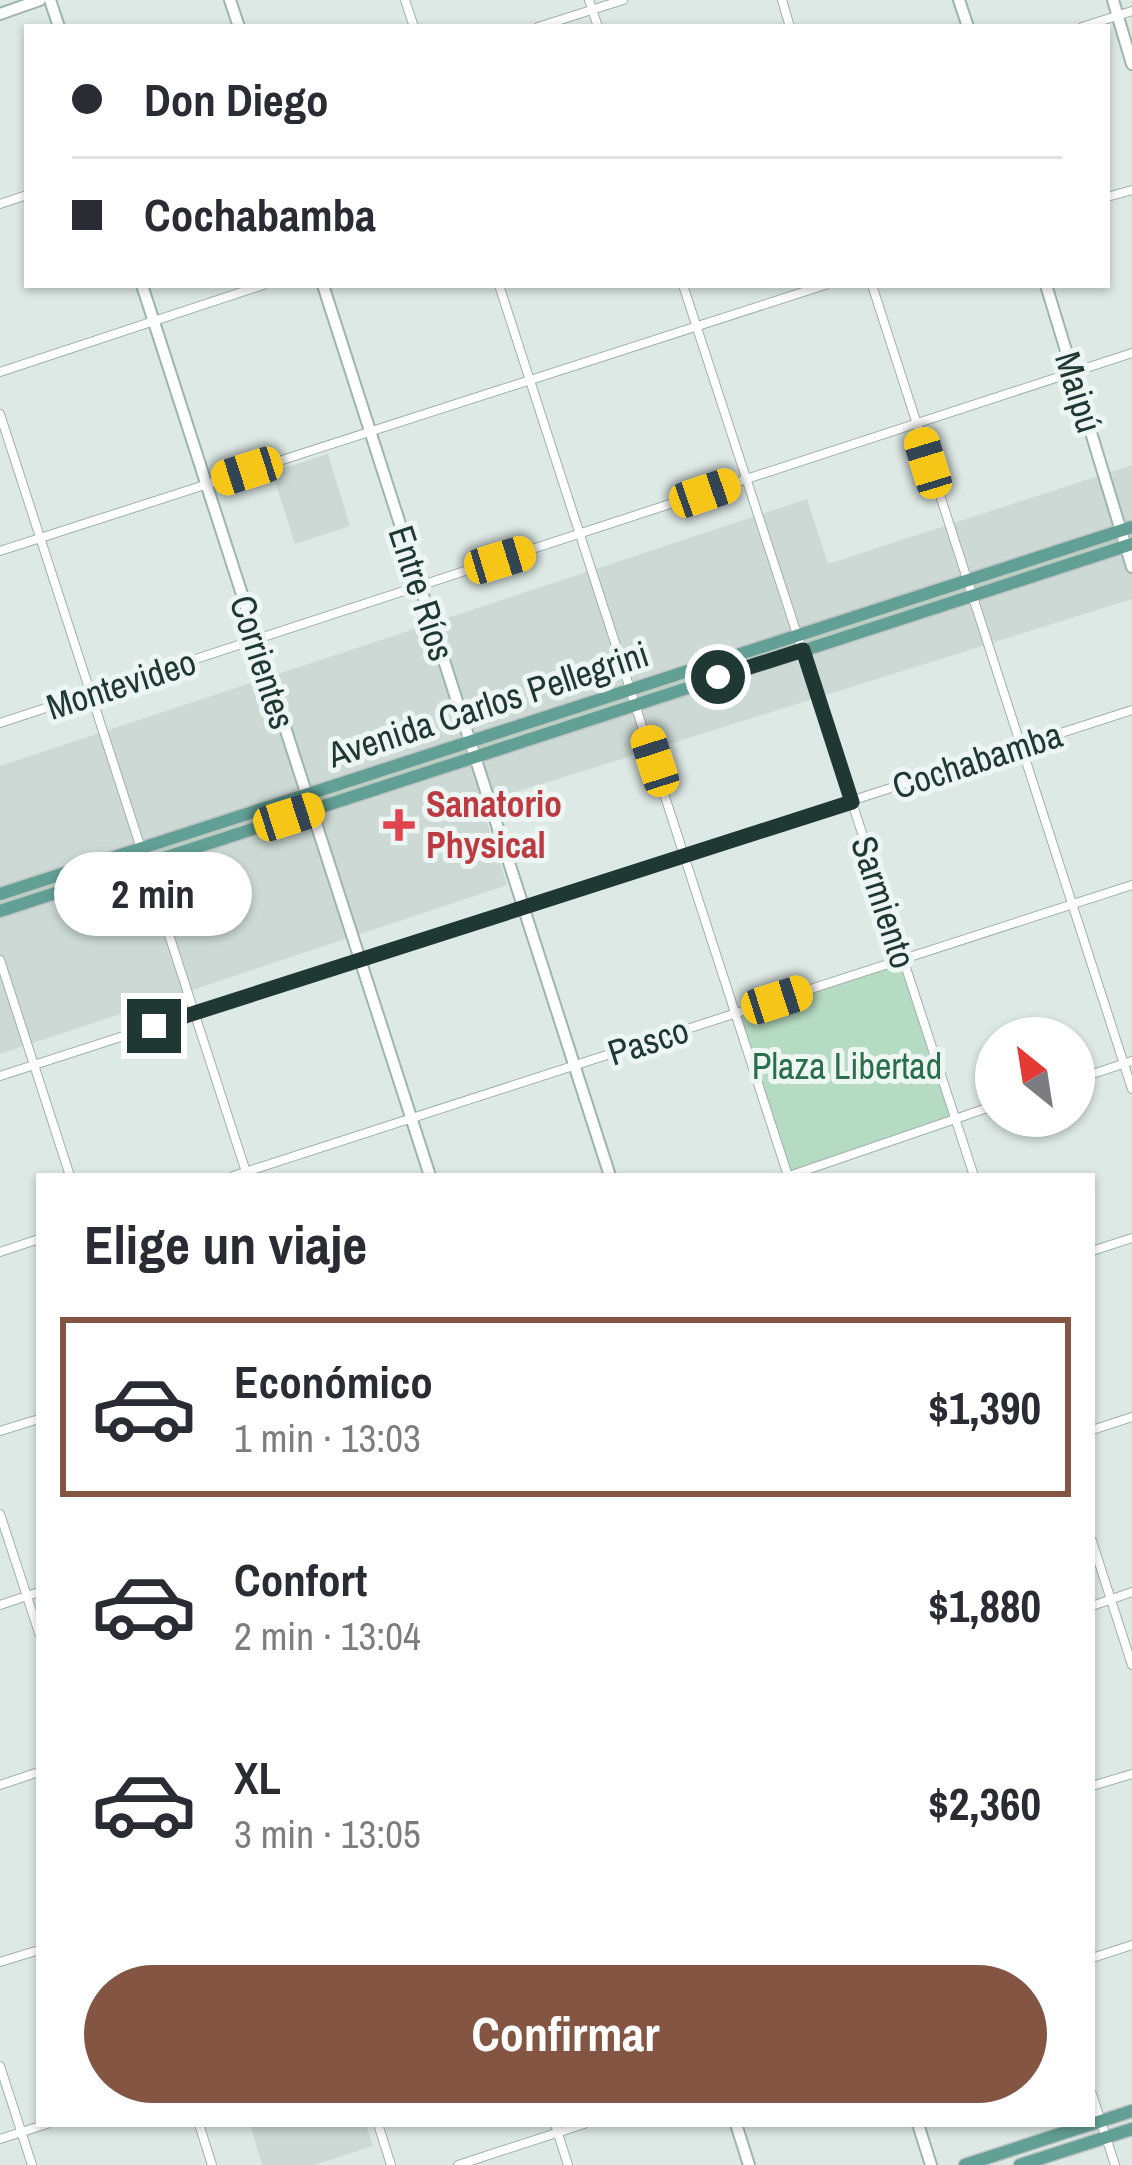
<!DOCTYPE html>
<html lang="es">
<head>
<meta charset="utf-8">
<style>
	:root { --surface:#fff; --page:#f2f2f3; --text:#2b2b33; --muted:#7c7c81; --line:#e1e1e2; --accent:#845542 }
	body { margin:0; font-family:"Archivo Narrow",sans-serif; background:var(--page); color:var(--text); height:100vh; display:flex; flex-direction:column; font-size:45px; white-space:nowrap }
	* { box-sizing:border-box; margin:0 }
	p { font-size:39px; color:var(--muted) }
	.icon { flex:none; width:66px; height:66px; fill:none; stroke:currentColor; stroke-width:2; stroke-linecap:round; stroke-linejoin:round }
	.map { position:relative; flex:1; overflow:hidden }
	.side { position:absolute; left:36px; top:1173px; width:1059px; height:954px; display:flex; flex-direction:column; background:var(--surface); border-radius:0px; box-shadow:0 3px 9px #0004 }
	.side>* { flex:none }
	.hud { position:absolute; left:24px; top:24px; width:1086px; height:264px; border-radius:0px; box-shadow:0 3px 9px #0004; display:grid; align-content:center; height:264px; padding:0 48px; background:var(--surface) }
	.needle { width:78px; rotate:330deg }
	.tools { position:absolute; left:975px; top:1017px; display:grid; gap:24px }
	.tools a { display:grid; place-items:center; width:120px; height:120px; border-radius:50%; background:var(--surface); box-shadow:0 3px 9px #0004; font-size:60px }
	.end { position:absolute; width:54px; height:54px; margin:-27px; border:15px solid #1f3834; background:#fff; box-shadow:0 0 0 6px #fff }
	.from { border-radius:50% }
	.bubble { position:absolute; height:84px; border-radius:42px; background:var(--surface); box-shadow:0 3px 9px #0004; font-size:39px; font-weight:700; line-height:84px; text-align:center }
	.car { position:absolute; width:36px; height:72px; margin:-36px -18px; border-radius:15px; box-shadow:0 0 9px 3px #0007; background:linear-gradient(#f5c518 24%,#345 0 40%,#f5c518 0 76%,#345 0 86%,#f5c518 0) }
	.hud b { display:flex; align-items:center; gap:42px; height:114px; font-size:45px }
	.hud b+b { border-top:3px solid var(--line) }
	.hud i { width:30px; height:30px; background:var(--text) }
	ul { padding:0; list-style:none }
	li { display:flex; align-items:center; gap:36px; height:180px; margin:0 24px 18px; padding:0 24px; border:6px solid transparent; border-radius:0px }
	li div { flex:1 }
	li b { display:block; font-size:45px }
	li em { font-style:normal; font-weight:700 }
	li.on { border-color:var(--accent) }
	li>.icon { width:108px; height:108px; stroke-width:1.5 }
	h2 { padding:0 48px; font-size:54px; line-height:144px }
	.cta { display:flex; gap:24px; margin-top:auto; padding:24px 48px }
	.cta a { flex:1; height:138px; border-radius:72px; background:var(--accent); color:#fff; font-size:48px; font-weight:700; line-height:138px; text-align:center }
	.map>svg:first-child { display:block }
	.built { fill:#ccd9d4 }
	.green { fill:#b6dbc3 }
	.lines { fill:none; stroke-linecap:round; stroke-linejoin:round }
	.street-casing { stroke:#a0b0ac; stroke-width:10 }
	.secondary-casing { stroke:#9db5ae; stroke-width:14 }
	.primary-casing { stroke:#bcc3c2; stroke-width:15 }
	.street { stroke:#fff; stroke-width:8 }
	.secondary { stroke:#fff; stroke-width:10 }
	.primary { stroke:#629f94; stroke-width:12 }
	.route { stroke:#1f3834; stroke-width:15 }
	.health-dot { fill:#e0444e; stroke:#eef6f3; stroke-width:4.5 }
	.labels { text-anchor:middle; stroke-width:10; stroke-linejoin:round; paint-order:stroke }
	.street-label { font-size:36px; fill:#1f3834; stroke:#eef6f3 }
	.health-label { font-size:36px; font-weight:bold; fill:#be3a42; stroke:#eef6f3; text-anchor:start }
	.park-label { font-size:36px; fill:#2a6f4b; stroke:#eef6f3 }
</style>
</head>
<body>
<div class="map">
<svg width="1132" height="2165" viewBox="0 0 1132 2165">
	<rect width="100%" height="100%" fill="#dde9e5"/>
	<g class="built">
		<polygon points="328,454 350,526 295,544 272,472"/>
		<polygon points="1132,465 1132,599 481,803 507,885 0,1054 0,766 807,499 828,564"/>
		<polygon points="250,2124 366,2124 373,2146 314,2165 262,2165"/>
	</g>
	<g class="green">
		<polygon points="1132,527 1132,544 0,911 0,894"/>
		<polygon points="902,960 955,1118 788,1176 735,1013"/>
	</g>
	<g class="lines">
		<g class="street-casing">
			<g id="street">
				<polyline points="405,0 414,27"/>
				<polyline points="589,0 598,27"/>
				<polyline points="782,0 790,27"/>
				<polyline points="538,27 623,0"/>
				<polyline points="1082,27 1132,11"/>
				<polyline points="1107,197 1132,190"/>
				<polyline points="0,204 27,195"/>
				<polyline points="499,285 788,1176"/>
				<polyline points="683,285 974,1176"/>
				<polyline points="872,285 1132,1089"/>
				<polyline points="0,372 263,285"/>
				<polyline points="0,414 246,1172"/>
				<polyline points="0,551 825,285"/>
				<polyline points="0,723 1132,353"/>
				<polyline points="0,960 70,1176"/>
				<polyline points="0,1076 1132,710"/>
				<polyline points="1074,1080 1132,1061"/>
				<polyline points="233,1176 1132,885"/>
				<polyline points="789,1176 996,1105"/>
				<polyline points="1092,1251 1132,1238"/>
				<polyline points="0,1252 39,1239"/>
				<polyline points="1092,1430 1132,1417"/>
				<polyline points="0,1431 39,1419"/>
				<polyline points="0,1514 39,1633"/>
				<polyline points="1092,1541 1132,1665"/>
				<polyline points="0,1605 39,1592"/>
				<polyline points="1092,1606 1132,1592"/>
				<polyline points="0,1785 39,1772"/>
				<polyline points="1092,1786 1132,1774"/>
				<polyline points="1092,1958 1132,1945"/>
				<polyline points="0,1962 39,1950"/>
				<polyline points="0,2066 32,2165"/>
				<polyline points="1092,2094 1115,2165"/>
				<polyline points="199,2124 212,2165"/>
				<polyline points="378,2124 391,2165"/>
				<polyline points="555,2124 568,2165"/>
				<polyline points="0,2139 47,2124"/>
				<polyline points="458,2165 584,2124"/>
			</g>
		</g>
		<g class="secondary-casing">
			<g id="secondary">
				<polyline points="50,0 59,27"/>
				<polyline points="230,0 239,27"/>
				<polyline points="959,0 968,27"/>
				<polyline points="1113,0 1132,64"/>
				<polyline points="0,14 40,0"/>
				<polyline points="142,285 430,1176"/>
				<polyline points="323,285 610,1176"/>
				<polyline points="1046,285 1132,567"/>
				<polyline points="736,2124 749,2165"/>
				<polyline points="918,2124 931,2165"/>
			</g>
		</g>
		<g class="primary-casing">
			<g id="primary">
				<polyline points="0,894 1132,527"/>
				<polyline points="0,911 1132,544"/>
				<polyline points="1092,2124 1132,2111"/>
				<polyline points="965,2165 1091,2124"/>
				<polyline points="1020,2165 1132,2129"/>
			</g>
		</g>
		<use href="#street" class="street"/>
		<use href="#secondary" class="secondary"/>
		<use href="#primary" class="primary"/>
	</g>
	<g class="lines">
		<polyline class="route" points="154,1026 852,802 803,650 718,677"/>
	</g>
	<path class="health-dot" d="M393 807h12v12h12v12h-12v12h-12v-12h-12v-12h12z"/>
	<g class="labels">
		<g class="street-label">
			<text transform="translate(1079 392) rotate(73)" y="13">Maipú</text>
			<text transform="translate(422 593) rotate(72)" y="13">Entre Ríos</text>
			<text transform="translate(263 662) rotate(72)" y="13">Corrientes</text>
			<text transform="translate(121 684) rotate(-18)" y="13">Montevideo</text>
			<text transform="translate(488 704) rotate(-18)" y="13">Avenida Carlos Pellegrini</text>
			<text transform="translate(977 760) rotate(-18)" y="13">Cochabamba</text>
			<text transform="translate(884 902) rotate(72)" y="13">Sarmiento</text>
			<text transform="translate(648 1041) rotate(-18)" y="13">Pasco</text>
		</g>
		<g class="health-label">
			<text x="426" y="817">Sanatorio<tspan x="426" dy="41">Physical</tspan></text>
		</g>
		<g class="park-label">
			<text x="847" y="1079">Plaza Libertad</text>
		</g>
	</g>
</svg>
<div class="tools">
<a><svg class="needle" viewBox="-14 -14 28 28"><path d="M0-13l5 13h-10z" fill="#e53935"/><path d="M0 13l5-13h-10z" fill="#7c7c81"/></svg></a>
</div>
<i class="end from" style="left:718px;top:677px"></i>
<i class="end" style="left:154px;top:1026px"></i>
<div class="bubble" style="left:54px;top:852px;width:198px">2 min</div>
<i class="car" style="left:928px;top:463px;rotate:343deg"></i>
<i class="car" style="left:247px;top:471px;rotate:252deg"></i>
<i class="car" style="left:705px;top:493px;rotate:71deg"></i>
<i class="car" style="left:500px;top:560px;rotate:73deg"></i>
<i class="car" style="left:655px;top:761px;rotate:342deg"></i>
<i class="car" style="left:289px;top:817px;rotate:72deg"></i>
<i class="car" style="left:777px;top:1000px;rotate:72deg"></i>
<div class="hud">
<b><i class="from"></i>Don Diego</b>
<b><i></i>Cochabamba</b>
</div>
<section class="side">
<h2>Elige un viaje</h2>
<ul>
<li class="on"><svg class="icon" aria-label="car" viewBox="0 0 24 24"><path d="M5 17H2v-5l4-1 3-4h7l3 4 3 1v5h-3M9 17h6M6 11h13"/><circle cx="7" cy="17" r="2"/><circle cx="17" cy="17" r="2"/></svg><div><b>Económico</b><p>1 min · 13:03</p></div><em>$1,390</em></li>
<li><svg class="icon" aria-label="car" viewBox="0 0 24 24"><path d="M5 17H2v-5l4-1 3-4h7l3 4 3 1v5h-3M9 17h6M6 11h13"/><circle cx="7" cy="17" r="2"/><circle cx="17" cy="17" r="2"/></svg><div><b>Confort</b><p>2 min · 13:04</p></div><em>$1,880</em></li>
<li><svg class="icon" aria-label="car" viewBox="0 0 24 24"><path d="M5 17H2v-5l4-1 3-4h7l3 4 3 1v5h-3M9 17h6M6 11h13"/><circle cx="7" cy="17" r="2"/><circle cx="17" cy="17" r="2"/></svg><div><b>XL</b><p>3 min · 13:05</p></div><em>$2,360</em></li>
</ul>
<div class="cta"><a>Confirmar</a></div>
</section>
</div>
</body>
</html>
